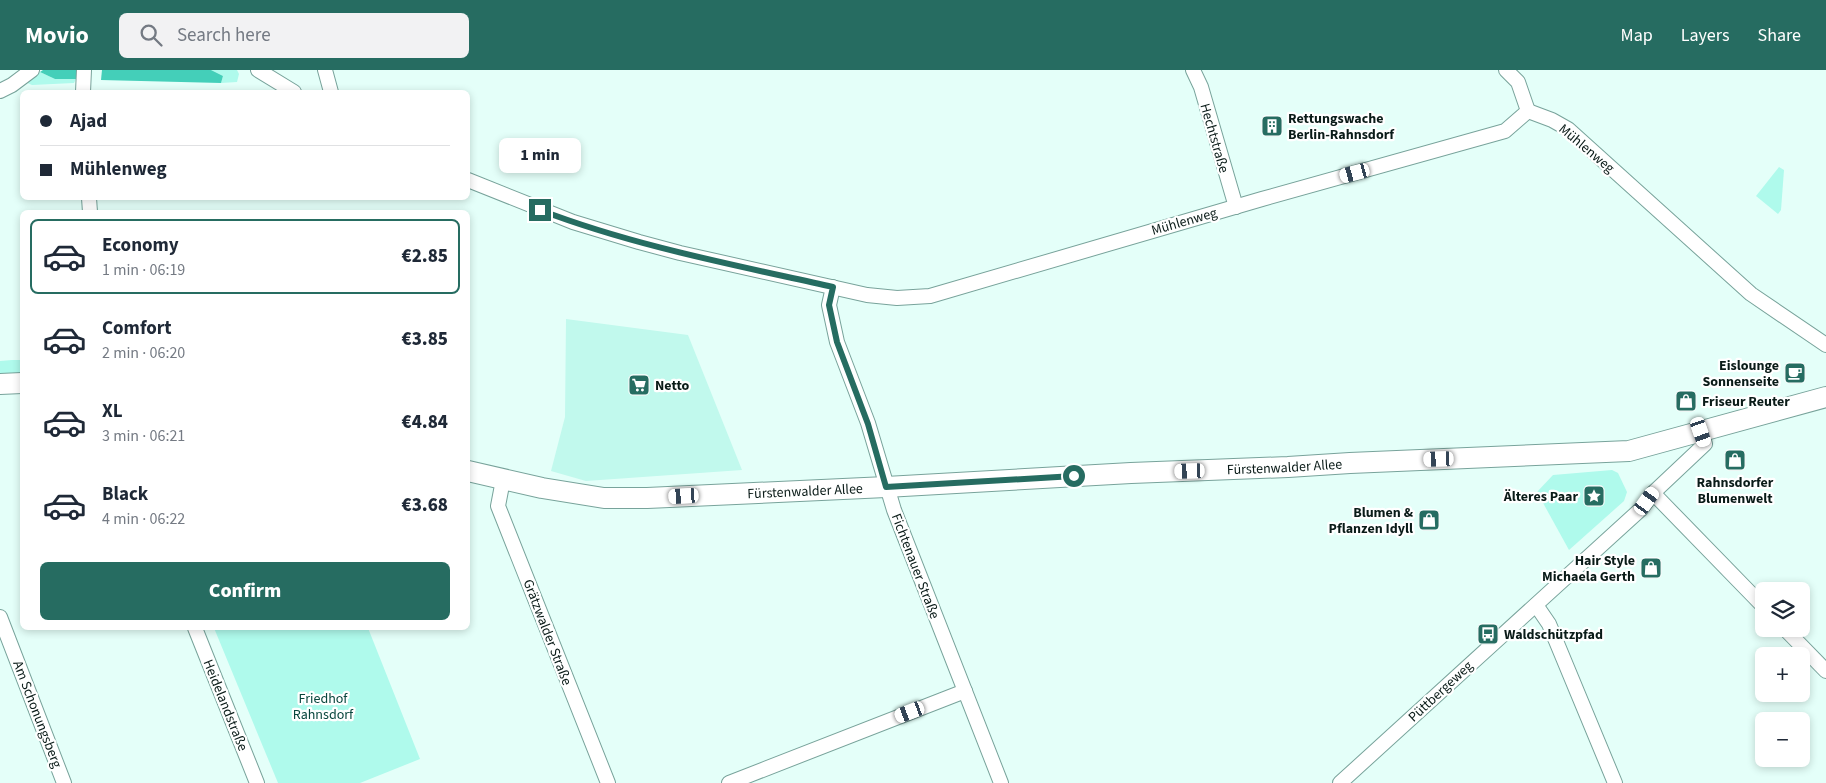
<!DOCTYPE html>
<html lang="en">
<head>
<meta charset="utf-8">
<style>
	:root { --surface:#fff; --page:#f2f2f3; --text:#1f2937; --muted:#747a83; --line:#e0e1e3; --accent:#266c61 }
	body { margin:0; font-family:"Source Sans 3",sans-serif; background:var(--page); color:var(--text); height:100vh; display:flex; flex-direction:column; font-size:19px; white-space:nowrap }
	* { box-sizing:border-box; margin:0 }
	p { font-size:16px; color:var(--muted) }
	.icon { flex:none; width:28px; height:28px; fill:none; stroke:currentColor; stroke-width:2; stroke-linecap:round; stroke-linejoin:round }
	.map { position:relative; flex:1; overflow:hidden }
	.drawer { position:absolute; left:20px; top:140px; width:450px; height:420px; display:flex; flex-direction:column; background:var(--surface); border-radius:8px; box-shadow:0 2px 8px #0003 }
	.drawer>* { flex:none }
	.top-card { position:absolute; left:20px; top:20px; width:450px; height:110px; border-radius:8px; box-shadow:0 2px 8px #0003; display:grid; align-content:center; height:110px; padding:0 20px; background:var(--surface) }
	.fabs { position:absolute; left:1755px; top:512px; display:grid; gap:10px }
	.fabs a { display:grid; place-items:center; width:55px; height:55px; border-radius:8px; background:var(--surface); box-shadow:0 2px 8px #0003; font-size:25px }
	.end { position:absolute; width:22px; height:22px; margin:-11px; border:6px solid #266c61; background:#fff; box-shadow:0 0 0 2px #fff }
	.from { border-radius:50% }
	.bubble { position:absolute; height:35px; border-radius:8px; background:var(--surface); box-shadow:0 2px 8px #0003; font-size:16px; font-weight:800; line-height:35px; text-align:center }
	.car { position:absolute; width:15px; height:30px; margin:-15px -8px; border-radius:6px; box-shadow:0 0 4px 1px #0007; background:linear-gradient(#fff 24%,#345 0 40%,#fff 0 76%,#345 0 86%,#fff 0) }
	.top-card b { display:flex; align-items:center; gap:18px; height:48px; font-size:19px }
	.top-card b+b { border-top:1px solid var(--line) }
	.top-card i { width:12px; height:12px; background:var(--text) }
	ul { padding:9px 0 0; list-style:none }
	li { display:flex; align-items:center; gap:15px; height:75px; margin:0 10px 8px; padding:0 10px; border:2px solid transparent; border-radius:8px }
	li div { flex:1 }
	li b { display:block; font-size:19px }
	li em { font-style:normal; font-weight:800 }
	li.current { border-color:var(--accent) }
	li>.icon { width:45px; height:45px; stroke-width:1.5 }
	.cta { display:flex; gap:10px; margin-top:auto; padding:10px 20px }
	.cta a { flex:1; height:58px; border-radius:8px; background:var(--accent); color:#fff; font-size:20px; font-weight:800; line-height:58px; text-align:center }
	header { display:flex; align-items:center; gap:30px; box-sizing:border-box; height:70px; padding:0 25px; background:var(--accent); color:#fff }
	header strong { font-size:24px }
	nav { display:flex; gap:28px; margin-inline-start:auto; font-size:18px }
	.search { width:350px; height:45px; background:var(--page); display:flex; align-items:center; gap:12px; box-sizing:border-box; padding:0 18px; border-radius:8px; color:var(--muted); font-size:19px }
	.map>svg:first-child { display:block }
	.built { fill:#c1f9ed }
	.green { fill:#affaec }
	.forest { fill:#44cfb9 }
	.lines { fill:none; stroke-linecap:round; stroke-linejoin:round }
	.street-casing { stroke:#78a39b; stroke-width:16 }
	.secondary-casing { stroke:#78a39b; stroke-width:22 }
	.street { stroke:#fff; stroke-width:14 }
	.secondary { stroke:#fff; stroke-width:20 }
	.route { stroke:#266c61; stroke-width:6 }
	.labels { text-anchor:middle; stroke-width:4.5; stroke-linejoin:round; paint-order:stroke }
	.poi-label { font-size:14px; font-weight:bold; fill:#0a1b18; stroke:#fff; text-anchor:start }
	.street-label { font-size:14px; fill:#0a1b18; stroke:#fff }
	.park-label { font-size:14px; fill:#08463d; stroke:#fff }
</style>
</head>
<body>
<header>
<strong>Movio</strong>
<div class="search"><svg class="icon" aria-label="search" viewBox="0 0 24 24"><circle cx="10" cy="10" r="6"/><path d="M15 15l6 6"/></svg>Search here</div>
<nav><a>Map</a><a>Layers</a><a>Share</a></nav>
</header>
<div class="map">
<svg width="1826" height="713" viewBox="0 0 1826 713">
	<rect width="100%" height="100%" fill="#e4fff9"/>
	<polygon class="built" points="566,249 688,265 742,400 586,411 551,401 565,347"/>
	<g class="green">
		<polygon points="211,0 237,0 239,4 237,12 221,13 223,6"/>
		<polygon points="40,2 55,9 76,9 74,13 32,15 25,12"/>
		<polygon points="1779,97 1784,100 1781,140 1778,144 1756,126"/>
		<polygon points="12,290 22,290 22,304 0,305 0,291"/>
		<polygon points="1612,400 1618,403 1627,422 1624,431 1569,480 1537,422 1553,405"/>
		<polygon points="214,558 368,558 420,689 360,713 278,713"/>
	</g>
	<g class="forest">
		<polygon points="43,0 78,0 76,9 55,9 40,2"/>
		<polygon points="102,0 211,0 223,6 221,13 101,10"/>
	</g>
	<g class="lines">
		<g class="street-casing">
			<g id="street">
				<polyline points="258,0 294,22"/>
				<polyline points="325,0 331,22"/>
				<polyline points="1193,0 1201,17 1236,137"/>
				<polyline points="1506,0 1518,12 1528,41"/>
				<polyline points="0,21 12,15 32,0"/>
				<polyline points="83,22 84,0"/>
				<polyline points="1528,41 1552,50 1568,59 1751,224 1826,275"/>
				<polyline points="468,110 573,152 639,172 680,183 867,225 897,228 930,226 1262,129 1505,61 1528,41"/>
				<polyline points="89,128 90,142"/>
				<polyline points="833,217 829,235 837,272 868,353 894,440 1001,713"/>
				<polyline points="503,410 498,436 608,713"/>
				<polyline points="1653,423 1764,537"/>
				<polyline points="1536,535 1549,554 1615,713"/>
				<polyline points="0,547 64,713"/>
				<polyline points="195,558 257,713"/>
				<polyline points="1785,559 1826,601"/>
				<polyline points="729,713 965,621"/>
				<polyline points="1340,713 1641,439 1653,423 1705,374 1701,362"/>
			</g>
		</g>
		<g class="secondary-casing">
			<g id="secondary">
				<polyline points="0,314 22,313"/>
				<path id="s1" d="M468 401 542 418 604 428H647L886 417 1131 403 1288 397 1350 393 1629 381 1826 327"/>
			</g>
		</g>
		<use href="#street" class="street"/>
		<use href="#secondary" class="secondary"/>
	</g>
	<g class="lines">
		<path class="route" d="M540 140C634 176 735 195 833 217L829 235 837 272 868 354 886 417 1074 406"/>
	</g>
	<defs>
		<g id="building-square" transform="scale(1.125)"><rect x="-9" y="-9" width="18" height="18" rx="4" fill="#266c61" stroke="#fff"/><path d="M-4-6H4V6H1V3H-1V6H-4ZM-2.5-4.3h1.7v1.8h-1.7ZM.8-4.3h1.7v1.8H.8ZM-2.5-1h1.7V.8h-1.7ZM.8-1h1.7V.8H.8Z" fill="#fff"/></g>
		<g id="cafe-square" transform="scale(1.125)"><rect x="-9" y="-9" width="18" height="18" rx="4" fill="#266c61" stroke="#fff"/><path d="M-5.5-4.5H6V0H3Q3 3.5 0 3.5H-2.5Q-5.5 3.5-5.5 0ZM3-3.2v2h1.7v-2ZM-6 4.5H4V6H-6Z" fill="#fff"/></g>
		<g id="supermarket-square" transform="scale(1.125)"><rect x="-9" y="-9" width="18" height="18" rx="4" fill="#266c61" stroke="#fff"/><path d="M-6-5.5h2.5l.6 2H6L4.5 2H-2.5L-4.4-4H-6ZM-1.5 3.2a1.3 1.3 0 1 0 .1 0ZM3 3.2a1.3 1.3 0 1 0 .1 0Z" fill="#fff"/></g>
		<g id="shop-square" transform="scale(1.125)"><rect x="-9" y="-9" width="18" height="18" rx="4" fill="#266c61" stroke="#fff"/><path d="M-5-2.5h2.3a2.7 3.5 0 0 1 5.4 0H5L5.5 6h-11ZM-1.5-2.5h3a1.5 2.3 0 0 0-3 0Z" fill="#fff"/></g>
		<g id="sight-square" transform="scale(1.125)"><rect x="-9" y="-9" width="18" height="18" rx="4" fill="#266c61" stroke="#fff"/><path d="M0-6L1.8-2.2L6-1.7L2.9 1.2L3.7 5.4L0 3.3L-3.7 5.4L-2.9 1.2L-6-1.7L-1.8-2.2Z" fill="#fff"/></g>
		<g id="bus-square" transform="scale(1.125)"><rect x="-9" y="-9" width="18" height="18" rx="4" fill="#266c61" stroke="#fff"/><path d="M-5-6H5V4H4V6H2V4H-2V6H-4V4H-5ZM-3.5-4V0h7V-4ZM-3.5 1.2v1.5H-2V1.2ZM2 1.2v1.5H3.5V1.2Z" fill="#fff"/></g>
	</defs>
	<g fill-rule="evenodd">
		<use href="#building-square" x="1272" y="56"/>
		<use href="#cafe-square" x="1795" y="303"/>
		<use href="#supermarket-square" x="639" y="315"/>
		<use href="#shop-square" x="1686" y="331"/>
		<use href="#shop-square" x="1735" y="390"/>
		<use href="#sight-square" x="1594" y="426"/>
		<use href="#shop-square" x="1429" y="450"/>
		<use href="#shop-square" x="1651" y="498"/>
		<use href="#bus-square" x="1488" y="564"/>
	</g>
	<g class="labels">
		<g class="poi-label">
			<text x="1288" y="53">Rettungswache<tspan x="1288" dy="16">Berlin-Rahnsdorf</tspan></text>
			<text x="1779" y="300" text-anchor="end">Eislounge<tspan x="1779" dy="16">Sonnenseite</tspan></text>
			<text x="655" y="320">Netto</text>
			<text x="1702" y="336">Friseur Reuter</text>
			<text x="1735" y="417" text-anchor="middle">Rahnsdorfer<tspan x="1735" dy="16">Blumenwelt</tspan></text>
			<text x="1578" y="431" text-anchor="end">Älteres Paar</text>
			<text x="1413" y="447" text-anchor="end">Blumen &amp;<tspan x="1413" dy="16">Pflanzen Idyll</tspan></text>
			<text x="1635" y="495" text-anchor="end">Hair Style<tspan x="1635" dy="16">Michaela Gerth</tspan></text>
			<text x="1504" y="569">Waldschützpfad</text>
		</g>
		<g class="street-label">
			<text transform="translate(1215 68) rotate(74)" y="5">Hechtstraße</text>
			<text transform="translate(1587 78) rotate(40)" y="5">Mühlenweg</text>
			<text transform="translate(1184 151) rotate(-16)" y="5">Mühlenweg</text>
			<text dy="5" stroke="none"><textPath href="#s1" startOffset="820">Fürstenwalder Allee</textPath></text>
			<text dy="5" stroke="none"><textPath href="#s1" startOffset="340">Fürstenwalder Allee</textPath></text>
			<text transform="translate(916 496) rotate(69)" y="5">Fichtenauer Straße</text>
			<text transform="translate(548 562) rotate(69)" y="5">Grätzwalder Straße</text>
			<text transform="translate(1440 621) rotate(-43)" y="5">Püttbergeweg</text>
			<text transform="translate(226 635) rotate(68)" y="5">Heidelandstraße</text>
			<text transform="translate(38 644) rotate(69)" y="5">Am Schonungsberg</text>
		</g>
		<g class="park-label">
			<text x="323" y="633">Friedhof<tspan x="323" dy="16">Rahnsdorf</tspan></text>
		</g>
	</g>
</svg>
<div class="fabs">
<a><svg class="icon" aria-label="layers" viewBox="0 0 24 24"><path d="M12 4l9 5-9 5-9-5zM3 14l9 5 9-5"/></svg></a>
<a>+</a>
<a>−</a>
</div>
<i class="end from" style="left:1074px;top:406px"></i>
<i class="end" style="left:540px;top:140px"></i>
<div class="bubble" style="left:499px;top:68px;width:82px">1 min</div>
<i class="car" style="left:1355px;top:103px;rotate:255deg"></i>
<i class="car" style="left:1701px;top:362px;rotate:161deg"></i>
<i class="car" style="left:1439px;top:389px;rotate:268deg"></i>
<i class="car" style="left:1190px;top:401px;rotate:268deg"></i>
<i class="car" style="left:684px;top:426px;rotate:267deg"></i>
<i class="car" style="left:1647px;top:431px;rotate:36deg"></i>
<i class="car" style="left:910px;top:642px;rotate:249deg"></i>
<div class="top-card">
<b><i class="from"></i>Ajad</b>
<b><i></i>Mühlenweg</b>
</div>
<section class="drawer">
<ul>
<li class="current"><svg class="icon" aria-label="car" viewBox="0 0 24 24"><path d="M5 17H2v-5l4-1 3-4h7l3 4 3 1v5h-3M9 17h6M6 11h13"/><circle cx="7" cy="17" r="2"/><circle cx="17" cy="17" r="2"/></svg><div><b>Economy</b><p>1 min · 06:19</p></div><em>€2.85</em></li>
<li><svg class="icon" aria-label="car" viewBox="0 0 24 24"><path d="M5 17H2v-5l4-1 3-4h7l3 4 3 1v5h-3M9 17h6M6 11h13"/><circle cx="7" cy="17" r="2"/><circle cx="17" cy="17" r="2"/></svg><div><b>Comfort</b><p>2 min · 06:20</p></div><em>€3.85</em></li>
<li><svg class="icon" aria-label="car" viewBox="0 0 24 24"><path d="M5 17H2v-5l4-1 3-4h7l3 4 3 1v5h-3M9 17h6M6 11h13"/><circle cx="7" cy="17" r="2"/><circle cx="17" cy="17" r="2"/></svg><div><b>XL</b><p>3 min · 06:21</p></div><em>€4.84</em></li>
<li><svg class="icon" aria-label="car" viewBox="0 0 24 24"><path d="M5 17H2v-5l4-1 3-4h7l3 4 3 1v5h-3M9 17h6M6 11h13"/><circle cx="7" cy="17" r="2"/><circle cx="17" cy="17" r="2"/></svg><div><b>Black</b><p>4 min · 06:22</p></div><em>€3.68</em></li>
</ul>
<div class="cta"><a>Confirm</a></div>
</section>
</div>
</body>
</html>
